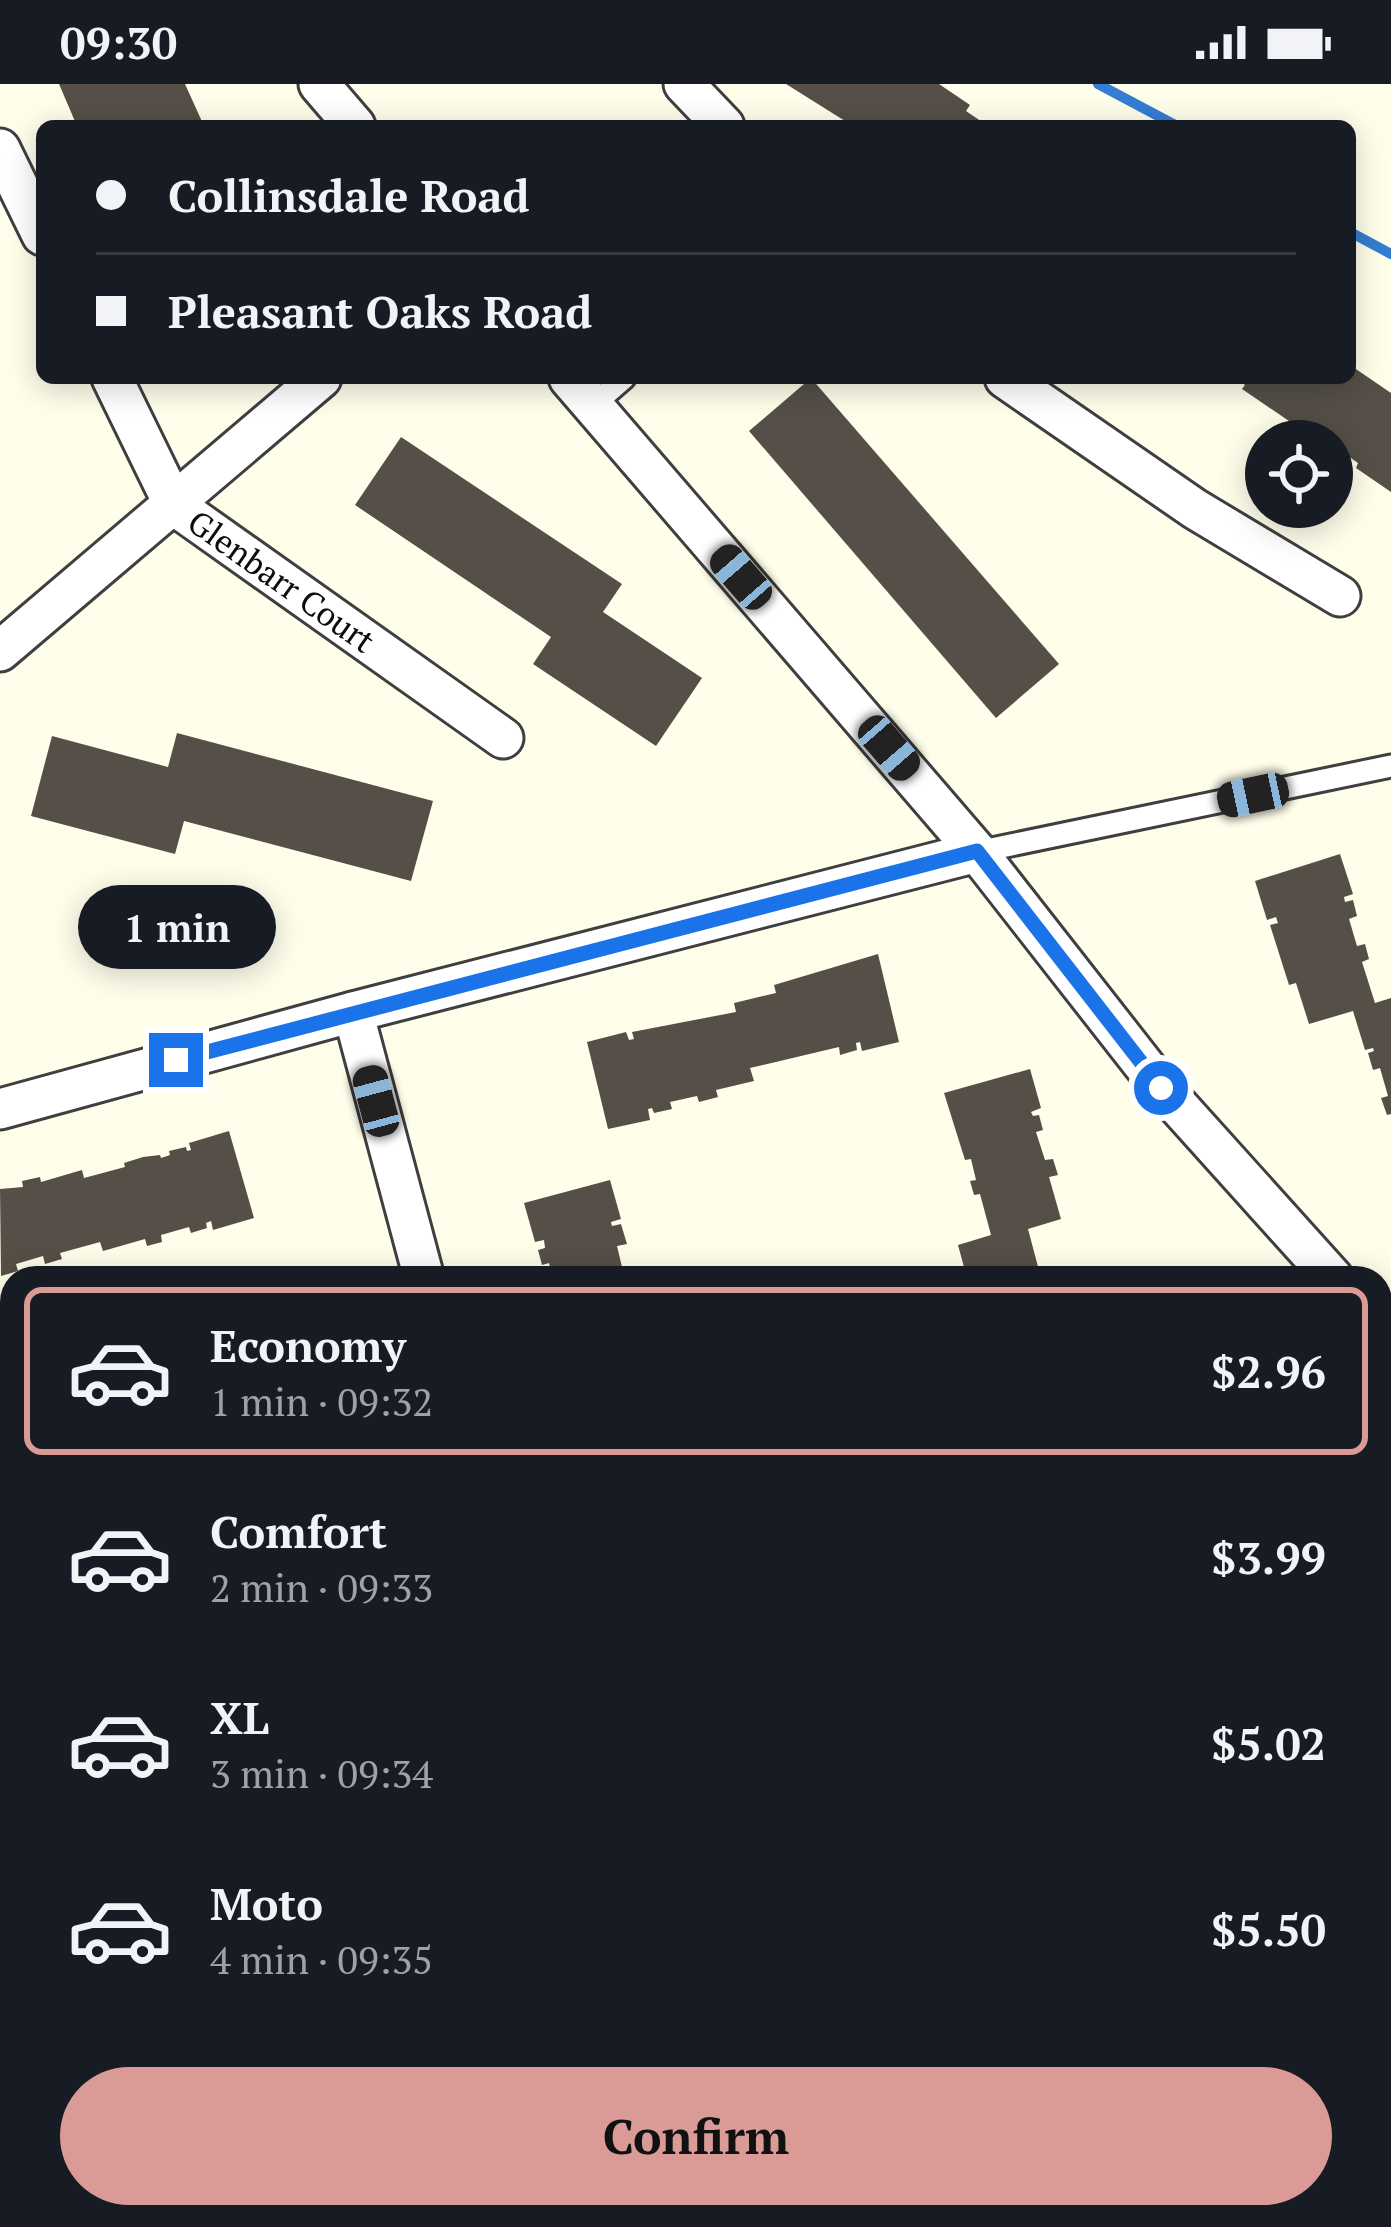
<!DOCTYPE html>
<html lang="en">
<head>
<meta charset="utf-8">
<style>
	:root { --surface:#171b24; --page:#20242c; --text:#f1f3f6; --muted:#9ea1a6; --line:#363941; --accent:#da9a96 }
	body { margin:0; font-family:"PT Serif",serif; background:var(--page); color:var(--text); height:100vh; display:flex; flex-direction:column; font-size:45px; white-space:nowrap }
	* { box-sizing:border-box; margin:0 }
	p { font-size:39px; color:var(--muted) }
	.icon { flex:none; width:66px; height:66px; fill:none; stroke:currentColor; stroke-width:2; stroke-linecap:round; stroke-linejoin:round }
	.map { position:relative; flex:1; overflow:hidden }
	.details { position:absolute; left:0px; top:1182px; width:1392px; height:963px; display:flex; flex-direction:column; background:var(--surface); border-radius:36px 36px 0 0; box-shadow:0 6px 30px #0003 }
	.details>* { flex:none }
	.banner { position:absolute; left:36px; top:36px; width:1320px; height:264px; border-radius:18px; box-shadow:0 6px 30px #0003; display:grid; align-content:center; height:264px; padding:0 60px; background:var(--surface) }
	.fabs { position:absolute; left:1245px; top:336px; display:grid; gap:24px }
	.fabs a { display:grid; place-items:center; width:108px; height:108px; border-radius:50%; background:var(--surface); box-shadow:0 6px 30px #0003; font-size:60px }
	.end { position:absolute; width:54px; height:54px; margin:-27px; border:15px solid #1a73e8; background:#fff; box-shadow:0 0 0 6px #fff }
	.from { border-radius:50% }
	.bubble { position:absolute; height:84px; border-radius:42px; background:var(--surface); box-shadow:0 6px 30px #0003; font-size:39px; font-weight:700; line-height:84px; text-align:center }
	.car { position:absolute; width:36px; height:72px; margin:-36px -18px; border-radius:15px; box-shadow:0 0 9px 3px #0007; background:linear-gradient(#222 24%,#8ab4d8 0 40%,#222 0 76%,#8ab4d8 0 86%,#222 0) }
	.banner b { display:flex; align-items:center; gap:42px; height:114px; font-size:45px }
	.banner b+b { border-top:3px solid var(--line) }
	.banner i { width:30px; height:30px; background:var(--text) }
	ul { padding:21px 0 0; list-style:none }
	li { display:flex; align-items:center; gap:36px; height:168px; margin:0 24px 18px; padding:0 36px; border:6px solid transparent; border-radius:18px }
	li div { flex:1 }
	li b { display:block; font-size:45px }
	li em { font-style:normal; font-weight:700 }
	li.selected { border-color:var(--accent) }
	li>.icon { width:108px; height:108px; stroke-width:1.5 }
	.primary-button { display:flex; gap:24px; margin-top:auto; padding:24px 60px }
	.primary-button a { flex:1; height:138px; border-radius:72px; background:var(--accent); color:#111; font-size:48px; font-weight:700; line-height:138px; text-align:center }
	.status { display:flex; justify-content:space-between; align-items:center; height:84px; padding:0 60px; background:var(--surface); direction:ltr }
	.status svg { height:33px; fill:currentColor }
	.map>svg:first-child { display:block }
	.grass { fill:url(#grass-tufts) }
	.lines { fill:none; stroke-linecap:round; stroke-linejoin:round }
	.stream { stroke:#347dd0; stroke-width:10 }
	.building { fill:#554f48 }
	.service-casing { stroke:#3f3f3f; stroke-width:27 }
	.minor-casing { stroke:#3f3f3f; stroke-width:45 }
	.path { stroke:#2e2e2e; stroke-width:6; stroke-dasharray:12 6; stroke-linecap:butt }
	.service { stroke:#fff; stroke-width:21 }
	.minor { stroke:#fff; stroke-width:39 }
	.route { stroke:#1a73e8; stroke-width:15 }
	.labels { text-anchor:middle; stroke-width:12; stroke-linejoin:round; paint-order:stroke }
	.street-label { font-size:33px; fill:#0c0c0c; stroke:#fff }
</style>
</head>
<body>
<div class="status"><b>09:30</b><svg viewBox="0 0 49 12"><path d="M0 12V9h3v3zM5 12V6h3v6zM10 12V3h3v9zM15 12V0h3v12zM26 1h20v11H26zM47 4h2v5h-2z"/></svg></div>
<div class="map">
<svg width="1391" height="2143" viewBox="0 0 1391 2143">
	<defs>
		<pattern id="grass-tufts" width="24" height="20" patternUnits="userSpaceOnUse" patternTransform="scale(3)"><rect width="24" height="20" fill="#c9eab4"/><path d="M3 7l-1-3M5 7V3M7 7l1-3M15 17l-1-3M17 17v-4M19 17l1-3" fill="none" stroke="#abc89a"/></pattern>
	</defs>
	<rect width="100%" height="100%" fill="#fffeeb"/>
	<polygon class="grass" points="0,1649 12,1650 12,2133 1380,2133 1380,1792 1391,1793 1391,2143 0,2143"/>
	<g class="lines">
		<g class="stream">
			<polyline points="1098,0 1177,42"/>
			<polyline points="1350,148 1391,170"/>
		</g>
	</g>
	<g class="building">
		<polygon points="59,0 185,0 204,42 77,42"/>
		<polygon points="786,0 939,0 970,21 966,27 988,42 853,42"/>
		<polygon points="1350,281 1391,309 1391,408 1356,384 1358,379 1332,361 1332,357 1307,345 1305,348 1242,305 1245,301 1235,294 1350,294"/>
		<polygon points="811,294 1059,580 996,634 749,347"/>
		<polygon points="401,353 622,500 603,528 702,594 656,662 533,580 551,553 355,421"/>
		<polygon points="177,649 433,717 411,797 184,737 175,770 31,732 52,652 168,683"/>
		<polygon points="1340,770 1353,810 1344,813 1345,818 1353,816 1357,832 1349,835 1357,862 1365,860 1369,875 1362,878 1375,919 1391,914 1391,1030 1387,1031 1381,1014 1388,1012 1380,984 1373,986 1368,969 1374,967 1373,964 1365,966 1353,927 1309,940 1296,899 1289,901 1270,841 1278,839 1276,833 1267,836 1255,797"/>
		<polygon points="878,870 899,958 862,967 860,958 856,959 857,966 840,971 839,963 750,984 754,997 716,1006 718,1013 699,1018 697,1012 670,1018 672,1025 654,1029 652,1024 648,1025 650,1036 608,1045 587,958 626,948 629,956 634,955 632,948 736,928 734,919 776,909 774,901"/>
		<polygon points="1030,985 1041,1024 1031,1028 1033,1032 1039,1031 1043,1046 1036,1048 1045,1076 1053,1075 1058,1091 1049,1093 1061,1135 1028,1145 1041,1194 967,1194 958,1161 991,1151 980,1110 974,1111 970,1097 976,1096 971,1075 965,1076 944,1009"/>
		<polygon points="229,1047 254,1134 213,1146 211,1137 206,1139 207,1144 191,1149 189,1143 161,1151 162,1158 147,1162 145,1155 103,1167 100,1158 60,1169 62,1175 45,1180 43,1172 16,1180 18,1187 1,1192 0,1105 23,1103 22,1097 40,1093 41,1098 82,1086 84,1094 125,1083 124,1079 143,1073 160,1071 161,1074 170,1071 169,1067 186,1063 187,1067 191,1066 189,1059"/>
		<polygon points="610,1096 621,1135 611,1138 612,1142 621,1140 627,1160 617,1162 623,1187 633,1184 636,1194 553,1194 549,1179 542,1181 538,1166 545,1164 544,1156 535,1158 524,1119"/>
		<polygon points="6,1319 10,1335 4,1337 12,1366 12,1583 0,1587 0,1321"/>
		<polygon points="1380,1622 1391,1624 1391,1695 1380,1693"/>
	</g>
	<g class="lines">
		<g class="service-casing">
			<g id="service">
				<polyline points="593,321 624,294"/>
				<polyline points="977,768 1391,682"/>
				<polyline points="854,2143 859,2133"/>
			</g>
		</g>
		<g class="minor-casing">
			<g id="minor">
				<polyline points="319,0 355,42"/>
				<polyline points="684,0 724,42"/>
				<polyline points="0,65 42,151"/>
				<path id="s1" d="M112 294 174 421 503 654"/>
				<polyline points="569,294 977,768 1161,1003 1333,1194"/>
				<polyline points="1005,294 1195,425 1340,512"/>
				<polyline points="0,567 321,294"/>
				<polyline points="353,928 424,1194"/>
				<polyline points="0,1025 353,928 977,768"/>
				<polyline points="1380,1245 1391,1257"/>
				<polyline points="1380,1459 1391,1454"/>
			</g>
		</g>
		<g class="path">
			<polyline points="1380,1994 1391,1989"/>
			<polyline points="1169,2133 1180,2143"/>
		</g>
		<use href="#service" class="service"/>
		<use href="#minor" class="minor"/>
	</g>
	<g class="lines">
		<polyline class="route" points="176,976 977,767 1161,1004"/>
	</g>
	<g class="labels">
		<g class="street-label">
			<text dy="12" stroke="none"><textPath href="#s1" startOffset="273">Glenbarr Court</textPath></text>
		</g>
	</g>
</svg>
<div class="fabs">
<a><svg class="icon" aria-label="locate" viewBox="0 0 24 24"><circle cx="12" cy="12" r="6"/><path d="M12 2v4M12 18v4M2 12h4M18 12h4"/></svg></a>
</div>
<i class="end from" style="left:1161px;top:1004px"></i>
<i class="end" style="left:176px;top:976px"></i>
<div class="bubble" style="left:78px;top:801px;width:198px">1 min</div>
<i class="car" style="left:741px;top:493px;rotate:319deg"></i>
<i class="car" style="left:889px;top:664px;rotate:139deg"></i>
<i class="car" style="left:1253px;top:711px;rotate:258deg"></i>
<i class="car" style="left:376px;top:1017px;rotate:345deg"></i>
<div class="banner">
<b><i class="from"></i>Collinsdale Road</b>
<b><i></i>Pleasant Oaks Road</b>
</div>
<section class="details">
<ul>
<li class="selected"><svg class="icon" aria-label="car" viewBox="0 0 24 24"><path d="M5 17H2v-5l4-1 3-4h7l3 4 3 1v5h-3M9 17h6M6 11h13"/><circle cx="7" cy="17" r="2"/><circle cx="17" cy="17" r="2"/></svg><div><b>Economy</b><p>1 min · 09:32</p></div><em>$2.96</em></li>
<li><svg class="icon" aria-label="car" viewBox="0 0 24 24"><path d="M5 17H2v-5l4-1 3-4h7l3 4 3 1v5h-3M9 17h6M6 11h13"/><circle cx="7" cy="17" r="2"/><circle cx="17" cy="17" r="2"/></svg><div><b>Comfort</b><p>2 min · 09:33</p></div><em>$3.99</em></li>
<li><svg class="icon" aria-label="car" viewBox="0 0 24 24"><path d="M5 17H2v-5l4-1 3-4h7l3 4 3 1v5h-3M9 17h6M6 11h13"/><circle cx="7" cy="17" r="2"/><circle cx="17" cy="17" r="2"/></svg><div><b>XL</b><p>3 min · 09:34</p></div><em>$5.02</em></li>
<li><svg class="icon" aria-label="car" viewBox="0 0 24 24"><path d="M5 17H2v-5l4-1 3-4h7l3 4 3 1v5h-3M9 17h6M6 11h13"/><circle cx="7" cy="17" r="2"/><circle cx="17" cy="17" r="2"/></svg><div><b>Moto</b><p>4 min · 09:35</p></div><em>$5.50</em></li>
</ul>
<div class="primary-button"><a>Confirm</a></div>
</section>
</div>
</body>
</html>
